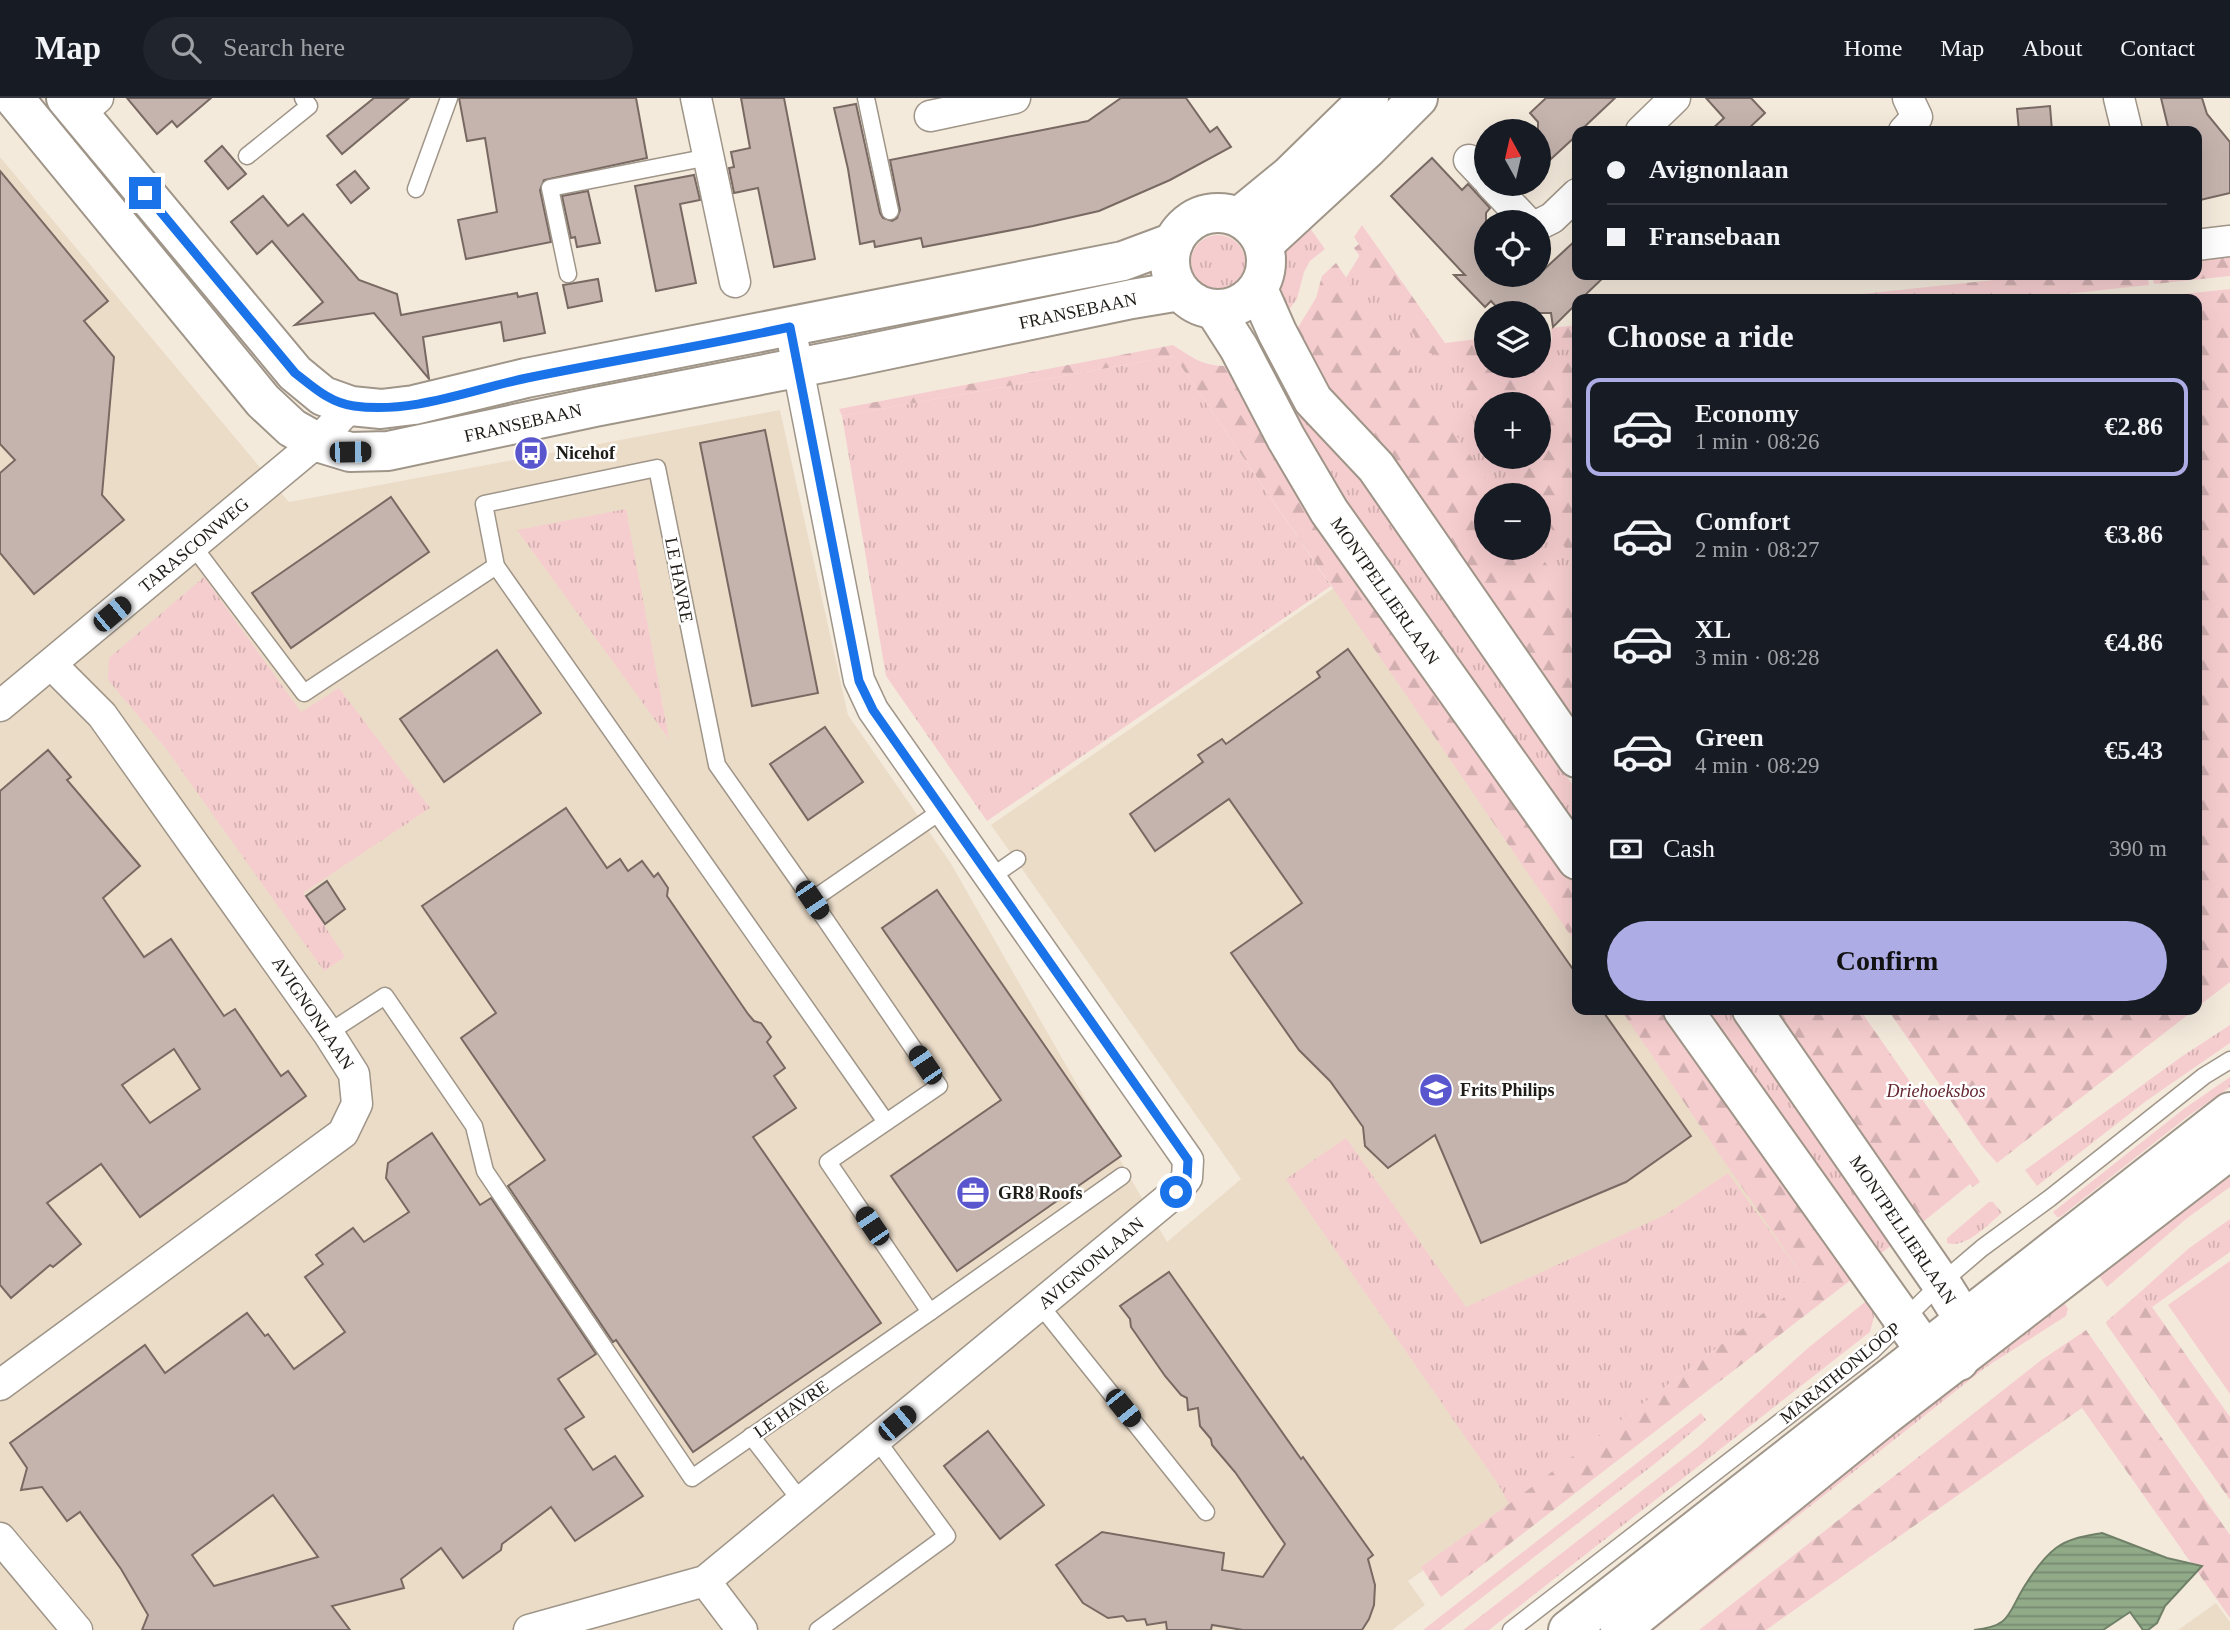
<!DOCTYPE html>
<html lang="en">
<head>
<meta charset="utf-8">
<style>
	:root { --surface:#171b24; --page:#20242c; --text:#f1f3f6; --muted:#9ea1a6; --line:#363941; --accent:#adace4 }
	body { margin:0; font-family:Georgia,serif; background:var(--page); color:var(--text); height:100vh; display:flex; flex-direction:column; font-size:26px; white-space:nowrap }
	* { box-sizing:border-box; margin:0 }
	p { font-size:23px; color:var(--muted) }
	.icon { flex:none; width:38px; height:38px; fill:none; stroke:currentColor; stroke-width:2; stroke-linecap:round; stroke-linejoin:round }
	.map { position:relative; flex:1; overflow:hidden }
	.details { position:absolute; left:1572px; top:196px; width:630px; height:721px; display:flex; flex-direction:column; background:var(--surface); border-radius:14px; box-shadow:0 7px 28px #0002 }
	.details>* { flex:none }
	.top-card { position:absolute; left:1572px; top:28px; width:630px; height:154px; border-radius:14px; box-shadow:0 7px 28px #0002; display:grid; align-content:center; height:154px; padding:0 35px; background:var(--surface) }
	.needle { width:46px; rotate:352deg }
	.fabs { position:absolute; left:1474px; top:21px; display:grid; gap:14px }
	.fabs a { display:grid; place-items:center; width:77px; height:77px; border-radius:50%; background:var(--surface); box-shadow:0 7px 28px #0002; font-size:35px }
	.end { position:absolute; width:32px; height:32px; margin:-16px; border:9px solid #1a73e8; background:#fff; box-shadow:0 0 0 4px #fff }
	.from { border-radius:50% }
	.car { position:absolute; width:21px; height:42px; margin:-21px -10px; border-radius:9px; box-shadow:0 0 5px 2px #0007; background:linear-gradient(#222 24%,#8ab4d8 0 40%,#222 0 76%,#8ab4d8 0 86%,#222 0) }
	.top-card b { display:flex; align-items:center; gap:24px; height:66px; font-size:26px }
	.top-card b+b { border-top:2px solid var(--line) }
	.top-card i { width:18px; height:18px; background:var(--text) }
	ul { padding:0; list-style:none }
	li { display:flex; align-items:center; gap:21px; height:98px; margin:0 14px 10px; padding:0 21px; border:4px solid transparent; border-radius:14px }
	li div { flex:1 }
	li b { display:block; font-size:26px }
	li em { font-style:normal; font-weight:700 }
	li.active { border-color:var(--accent) }
	li>.icon { width:63px; height:63px; stroke-width:1.5 }
	h2 { padding:0 35px; font-size:32px; line-height:84px }
	.pay { display:flex; align-items:center; gap:18px; height:77px; padding:0 35px; font-size:26px }
	.pay p { margin-inline-start:auto }
	.button { display:flex; gap:14px; margin-top:auto; padding:14px 35px }
	.button a { flex:1; height:80px; border-radius:42px; background:var(--accent); color:#111; font-size:28px; font-weight:700; line-height:80px; text-align:center }
	header { display:flex; align-items:center; gap:42px; box-sizing:border-box; height:98px; padding:0 35px; background:var(--surface); border-bottom:2px solid var(--line) }
	header strong { font-size:33px }
	nav { display:flex; gap:38px; margin-inline-start:auto; font-size:24px }
	.search { width:490px; height:63px; background:var(--page); display:flex; align-items:center; gap:18px; box-sizing:border-box; padding:0 24px; border-radius:38px; color:var(--muted); font-size:26px }
	.map>svg:first-child { display:block }
	.built { fill:#ebdcc8 }
	.grass { fill:url(#grass-tufts); fill-rule:evenodd }
	.forest { fill:url(#forest-firs) }
	.pitch { fill:#f6cdcf }
	.water { fill:url(#water-rules); stroke:#6f8067; stroke-width:2 }
	.building { fill:#c5b4ad; stroke:#786963; stroke-width:2; fill-rule:evenodd }
	.lines { fill:none; stroke-linecap:round; stroke-linejoin:round }
	.service-casing { stroke:#9f9588; stroke-width:19 }
	.minor-casing { stroke:#9f9588; stroke-width:33 }
	.tertiary-casing { stroke:#9f9588; stroke-width:42 }
	.secondary-casing { stroke:#9f9588; stroke-width:42 }
	.service { stroke:#fff; stroke-width:16 }
	.minor { stroke:#fff; stroke-width:30 }
	.tertiary { stroke:#fff; stroke-width:38 }
	.secondary { stroke:#fff; stroke-width:38 }
	.route { stroke:#1a73e8; stroke-width:9 }
	.labels { text-anchor:middle; stroke-width:5; stroke-linejoin:round; paint-order:stroke }
	.street-label { font-size:18px; fill:#1f1c17; stroke:#fff }
	.poi-label { font-size:18px; font-weight:bold; fill:#1f1c17; stroke:#fff; text-anchor:start }
	.park-label { font-size:18px; font-style:italic; fill:#632730; stroke:#fff }
</style>
</head>
<body>
<header>
<strong>Map</strong>
<div class="search"><svg class="icon" aria-label="search" viewBox="0 0 24 24"><circle cx="10" cy="10" r="6"/><path d="M15 15l6 6"/></svg>Search here</div>
<nav><a>Home</a><a>Map</a><a>About</a><a>Contact</a></nav>
</header>
<div class="map">
<svg width="2230" height="1532" viewBox="0 0 2230 1532">
	<defs>
		<pattern id="grass-tufts" width="24" height="20" patternUnits="userSpaceOnUse" patternTransform="scale(1.75)"><rect width="24" height="20" fill="#f6cdcf"/><path d="M3 7l-1-3M5 7V3M7 7l1-3M15 17l-1-3M17 17v-4M19 17l1-3" fill="none" stroke="#d2afb1"/></pattern>
		<pattern id="forest-firs" width="22" height="20" patternUnits="userSpaceOnUse" patternTransform="scale(1.75)"><rect width="22" height="20" fill="#f6cdcf"/><path d="M5 1l3.5 6h-7zM16 11l3.5 6h-7z" fill="#d2afb1"/></pattern>
		<pattern id="water-rules" width="6" height="5" patternUnits="userSpaceOnUse" patternTransform="scale(1.75)"><rect width="6" height="5" fill="#91ab89"/><path d="M0 2.5h6" fill="none" stroke="#768a6f"/></pattern>
	</defs>
	<rect width="100%" height="100%" fill="#f4eadc"/>
	<g class="built">
		<polygon points="0,59 289,404 780,312 848,617 950,764 1167,1144 1241,1081 991,727 1337,488 1577,828 1577,912 1636,912 1830,1186 1408,1483 1425,1507 1392,1532 0,1532"/>
		<polygon points="2216,1505 2230,1524 2230,1532 2178,1532"/>
	</g>
	<g class="grass">
		<polygon points="1304,122 1325,151 1310,163 1304,174 1297,201 1282,221 1278,199 1283,179 1285,157 1288,148"/>
		<circle cx="1218" cy="164" r="27"/>
		<path d="M1366 147 1441 252 1486 250V268H1538V244L1577 240V624L1305 247ZM1486 306H1538V359H1486ZM1486 397H1538V450H1486Z"/>
		<polygon points="1278,256 1361,367 1457,523 1577,693 1577,731 1353,428 1259,266"/>
		<polygon points="1174,258 1331,488 987,723 886,578 842,318"/>
		<polygon points="626,411 669,641 517,432"/>
		<polygon points="204,479 301,614 339,590 430,710 303,795 345,859 324,873 167,652 108,582 109,560"/>
		<polygon points="1704,912 1730,912 1895,1145 1877,1158"/>
		<polygon points="2230,927 2230,945 2146,1003 2037,1088 2025,1072 2181,959"/>
		<polygon points="2230,979 2230,989 2187,1019 2060,1119 2057,1119 2053,1114 2185,1010"/>
		<polygon points="1346,1040 1466,1209 1665,1117 1728,1075 1806,1183 1509,1406 1498,1386 1286,1081"/>
		<polygon points="2230,1065 2230,1089 2186,1121 2107,1189 2094,1171"/>
		<path d="M1989 1104H1993L2002 1115C1987 1127 1966 1151 1947 1145V1140Z"/>
		<polygon points="2230,1121 2230,1154 2152,1209 2137,1197 2188,1151"/>
		<polygon points="2060,1198 2068,1211 2066,1218 1986,1269 1654,1532 1636,1532"/>
		<polygon points="1865,1204 1871,1204 1874,1219 1870,1234 1489,1532 1463,1532 1698,1349 1808,1250"/>
		<polygon points="1701,1315 1706,1322 1657,1364 1440,1532 1423,1532"/>
	</g>
	<g class="forest">
		<polygon points="1362,127 1445,245 1486,240 1486,259 1455,262 1426,254 1354,150 1359,146 1354,139"/>
		<polygon points="2230,156 2230,178 2154,186 2152,177 2196,177 2196,160"/>
		<polygon points="1336,165 1498,397 1486,397 1486,450 1535,450 1577,509 1577,642 1329,307 1297,231 1316,200 1322,178"/>
		<polygon points="2040,177 2147,177 2149,187 2019,201 1814,201"/>
		<polygon points="2230,191 2230,884 2196,910 2196,201 2136,201"/>
		<polygon points="1577,227 1577,250 1553,253 1551,230"/>
		<path d="M1173 247C1193 260 1203 268 1227 268L1319 415 1577 783V847L1174 258 842 318 839 311Z"/>
		<path d="M1577 261V466L1538 412V397H1528L1500 359H1538V306H1486V338L1454 294C1468 264 1509 268 1538 268V265Z"/>
		<polygon points="1621,912 1667,912 1856,1178 1441,1499 1421,1469 1509,1406 1806,1183"/>
		<polygon points="1766,912 1860,912 1980,1084 1973,1089 1970,1086 1918,1128"/>
		<polygon points="1888,912 2194,912 1997,1065 1982,1048"/>
		<polygon points="2137,1197 2152,1209 2230,1319 2230,1402 2107,1227 2106,1224"/>
		<polygon points="2086,1232 2230,1437 2230,1520 2082,1310 1766,1532 1699,1532 2040,1263"/>
	</g>
	<polygon class="pitch" points="2230,1163 2230,1296 2168,1207"/>
	<path class="water" d="M2102 1435 2167 1460 2202 1468 2165 1508 2157 1525 2148 1532H2143L2130 1514 2103 1532H1974C2011 1528 2007 1517 2024 1489 2032 1476 2043 1460 2056 1450 2069 1440 2086 1438 2102 1435Z"/>
	<g class="building">
		<polygon points="127,0 211,0 177,29 172,23 157,36"/>
		<polygon points="374,0 409,0 342,56 327,38"/>
		<polygon points="459,0 636,0 647,60 544,82 540,92 551,144 466,161 458,122 497,114 485,40 467,43"/>
		<polygon points="741,0 784,0 815,161 774,169 758,90 734,95 729,70 734,69 731,54 750,50"/>
		<polygon points="1121,0 1186,0 1210,34 1217,29 1231,49 1170,82 1099,113 1033,128 923,149 921,140 875,149 874,143 860,146 848,71 834,10 856,6 880,115 883,120 892,123 897,120 900,112 890,62 1088,23"/>
		<polygon points="1546,0 1615,0 1580,33 1577,33 1577,37 1538,73 1538,24 1530,15"/>
		<polygon points="1706,0 1751,0 1765,15 1746,33 1710,33 1724,20"/>
		<polygon points="2161,0 2202,0 2207,16 2230,44 2230,95 2196,103 2196,33 2169,33"/>
		<polygon points="2050,8 2052,33 2019,33 2017,11"/>
		<polygon points="222,48 246,76 228,91 205,63"/>
		<polygon points="1432,60 1462,92 1468,86 1490,110 1486,115 1486,177 1538,177 1577,141 1577,177 1606,177 1581,201 1577,201 1577,205 1553,229 1551,215 1502,215 1491,203 1485,209 1454,177 1465,177 1391,98"/>
		<polygon points="0,73 108,203 84,223 114,259 102,397 124,422 34,496 0,455 0,375 15,362 0,346"/>
		<polygon points="355,73 369,90 351,105 337,87"/>
		<polygon points="694,77 700,102 680,106 696,185 656,193 635,88"/>
		<polygon points="588,93 600,145 577,149 575,139 571,140 562,98"/>
		<polygon points="263,98 288,128 303,116 359,182 397,196 401,217 517,195 518,199 537,195 545,235 504,243 501,224 423,239 429,281 374,215 295,227 323,204 272,143 257,156 231,124"/>
		<polygon points="598,181 602,203 568,210 563,187"/>
		<polygon points="765,332 818,595 752,608 700,345"/>
		<polygon points="391,399 429,454 291,550 252,495"/>
		<polygon points="1348,551 1577,877 1577,912 1602,912 1691,1038 1626,1084 1481,1145 1435,1037 1388,1070 1365,1048 1363,1029 1330,983 1299,952 1231,855 1302,805 1229,701 1155,753 1130,716 1203,664 1198,657 1222,641 1226,646 1320,579 1317,574"/>
		<polygon points="497,552 541,615 444,684 400,621"/>
		<polygon points="825,629 863,684 808,722 770,666"/>
		<path d="M48 652 71 679 67 682 140 768 103 800 144 859 171 841 224 918 235 911 281 978 288 973 306 998 140 1119 101 1066 47 1105 81 1146 53 1169 50 1167 11 1200 0 1187V693ZM174 951 200 991 150 1025 122 987Z"/>
		<polygon points="566,710 607,770 620,761 628,773 642,763 654,779 658,775 668,790 667,798 748,916 754,923 761,925 771,939 767,944 785,970 774,978 796,1010 753,1039 881,1225 693,1354 616,1242 613,1244 508,1088 545,1062 461,940 496,915 422,808"/>
		<polygon points="327,783 345,811 325,826 306,798"/>
		<polygon points="937,792 1121,1058 957,1173 891,1078 1001,1002 882,830"/>
		<path d="M432 1035 480 1107 491 1100 596 1256 558 1281 584 1319 565 1331 593 1372 615 1358 643 1398 575 1443 551 1409 502 1446 501 1452 463 1480 441 1450 401 1481 404 1490 332 1508 350 1532H142L148 1517 121 1471 80 1414 67 1423 42 1389 21 1392 27 1370 10 1345 145 1247 165 1275 247 1215 265 1238 268 1236 294 1271 345 1234 305 1179 323 1166 316 1157 353 1130 364 1144 409 1114 386 1080 388 1065ZM273 1397 318 1459 214 1488 192 1457Z"/>
		<polygon points="1169,1174 1301,1361 1303,1359 1373,1457 1368,1461 1375,1487 1374,1507 1369,1521 1362,1532 1243,1532 1212,1527 1211,1532 1167,1532 1166,1524 1147,1527 1145,1521 1127,1523 1123,1518 1108,1520 1083,1505 1056,1467 1102,1434 1224,1455 1222,1472 1263,1479 1285,1446 1235,1374 1212,1347 1211,1341 1200,1328 1198,1310 1188,1312 1187,1300 1181,1297 1165,1278 1131,1229 1130,1221 1120,1208"/>
		<polygon points="988,1333 1044,1407 1000,1441 944,1368"/>
	</g>
	<g class="lines">
		<g class="service-casing">
			<g id="service">
				<polyline points="866,0 890,113"/>
				<polyline points="247,58 309,8 303,0"/>
				<polyline points="416,91 449,0"/>
				<polyline points="568,176 550,90 709,59"/>
				<polyline points="193,448 304,595 496,468"/>
				<polyline points="991,779 1017,761"/>
				<polyline points="812,802 717,667 657,370 484,406 496,468 886,1024"/>
				<polyline points="328,935 385,898 474,1028 485,1073 692,1380 930,1214 828,1064 939,988 812,802 944,711"/>
				<polyline points="1040,1207 1206,1414"/>
				<polyline points="930,1214 1122,1078"/>
				<polyline points="751,1338 801,1403"/>
				<polyline points="818,1532 947,1438 876,1341"/>
				<polyline points="1511,1532 1872,1253 1941,1185 1982,1150 2050,1100 2204,978 2230,962"/>
			</g>
		</g>
		<g class="minor-casing">
			<g id="minor">
				<polyline points="696,0 735,184"/>
				<polyline points="2119,0 2127,33"/>
				<polyline points="79,16 98,0"/>
				<polyline points="930,18 1015,0"/>
				<polyline points="1641,33 1675,0"/>
				<polyline points="1904,33 1917,19 1908,0"/>
				<polyline points="1469,62 1486,80"/>
				<polyline points="1491,86 1527,124"/>
				<polyline points="1538,127 1552,120 1577,96"/>
				<polyline points="2196,147 2230,143"/>
				<polyline points="0,608 317,344 351,308"/>
				<polyline points="0,1287 343,1035 357,1006 354,976 328,935 102,617 51,566"/>
				<polyline points="0,1440 77,1532"/>
				<polyline points="705,1483 742,1532"/>
				<polyline points="529,1532 705,1483 1176,1094 1187,1080 1188,1062 873,612 859,582 790,229"/>
			</g>
		</g>
		<g class="tertiary-casing">
			<g id="tertiary">
				<polyline points="14,0 263,303 292,330 317,344 350,354 388,353 595,309 843,261 1132,201 1180,193"/>
				<polyline points="66,0 295,275 323,298 351,308 381,311 414,307 526,280 1123,163 1174,144"/>
				<circle cx="1218" cy="163" r="48"/>
				<polyline points="1239,119 1289,78 1369,0"/>
				<polyline points="1264,146 1368,50 1418,0"/>
				<polyline points="1258,191 1277,234 1313,302 1376,369 1577,660"/>
				<polyline points="1214,211 1239,250 1286,340 1329,413 1577,762"/>
				<polyline points="1683,912 1925,1252 1959,1263 1964,1222 1941,1185 1752,912"/>
			</g>
		</g>
		<g class="secondary-casing">
			<g id="secondary">
				<polyline points="1568,1532 2230,1014"/>
				<polyline points="1620,1532 1886,1317 2230,1052"/>
			</g>
		</g>
		<use href="#service" class="service"/>
		<use href="#minor" class="minor"/>
		<use href="#tertiary" class="tertiary"/>
		<use href="#secondary" class="secondary"/>
	</g>
	<g class="lines">
		<path class="route" d="M145 95 295 275C313 289 330 305 354 308 413 316 470 292 527 280 615 262 703 248 790 229L859 583 873 612 1188 1062 1187 1080 1176 1094"/>
	</g>
	<defs>
		<g id="bus-disc" transform="scale(1.75)"><circle r="9.5" fill="#5956ce" stroke="#fff"/><path d="M-5-6H5V4H4V6H2V4H-2V6H-4V4H-5ZM-3.5-4V0h7V-4ZM-3.5 1.2v1.5H-2V1.2ZM2 1.2v1.5H3.5V1.2Z" fill="#fff"/></g>
		<g id="school-disc" transform="scale(1.75)"><circle r="9.5" fill="#5956ce" stroke="#fff"/><path d="M0-5L7-2L0 1L-7-2ZM-4 1L0 2.5L4 1V4Q0 6-4 4Z" fill="#fff"/></g>
		<g id="office-disc" transform="scale(1.75)"><circle r="9.5" fill="#5956ce" stroke="#fff"/><path d="M-6-3h4V-5.5h4V-3h4V5H-6ZM-1-4.5V-3h2v-1.5ZM-6 0V1H6V0Z" fill="#fff"/></g>
	</defs>
	<g fill-rule="evenodd">
		<use href="#bus-disc" x="531" y="355"/>
		<use href="#school-disc" x="1436" y="992"/>
		<use href="#office-disc" x="973" y="1095"/>
	</g>
	<g class="labels">
		<g class="street-label">
			<text transform="translate(1078 213) rotate(-12)" y="6">FRANSEBAAN</text>
			<text transform="translate(523 325) rotate(-13)" y="6">FRANSEBAAN</text>
			<text transform="translate(194 447) rotate(-40)" y="6">TARASCONWEG</text>
			<text transform="translate(679 482) rotate(79)" y="6">LE HAVRE</text>
			<text transform="translate(1385 493) rotate(55)" y="6">MONTPELLIERLAAN</text>
			<text transform="translate(313 915) rotate(56)" y="6">AVIGNONLAAN</text>
			<text transform="translate(1903 1132) rotate(56)" y="6">MONTPELLIERLAAN</text>
			<text transform="translate(1091 1165) rotate(-40)" y="6">AVIGNONLAAN</text>
			<text transform="translate(1840 1275) rotate(-39)" y="6">MARATHONLOOP</text>
			<text transform="translate(791 1311) rotate(-35)" y="6">LE HAVRE</text>
		</g>
		<g class="poi-label">
			<text x="556" y="361">Nicehof</text>
			<text x="1460" y="998">Frits Philips</text>
			<text x="998" y="1101">GR8 Roofs</text>
		</g>
		<g class="park-label">
			<text x="1936" y="999">Driehoeksbos</text>
		</g>
	</g>
</svg>
<div class="fabs">
<a><svg class="needle" viewBox="-14 -14 28 28"><path d="M0-13l5 13h-10z" fill="#e53935"/><path d="M0 13l5-13h-10z" fill="#9ea1a6"/></svg></a>
<a><svg class="icon" aria-label="locate" viewBox="0 0 24 24"><circle cx="12" cy="12" r="6"/><path d="M12 2v4M12 18v4M2 12h4M18 12h4"/></svg></a>
<a><svg class="icon" aria-label="layers" viewBox="0 0 24 24"><path d="M12 4l9 5-9 5-9-5zM3 14l9 5 9-5"/></svg></a>
<a>+</a>
<a>−</a>
</div>
<i class="end from" style="left:1176px;top:1094px"></i>
<i class="end" style="left:145px;top:95px"></i>
<i class="car" style="left:350px;top:354px;rotate:89deg"></i>
<i class="car" style="left:112px;top:516px;rotate:50deg"></i>
<i class="car" style="left:812px;top:802px;rotate:146deg"></i>
<i class="car" style="left:925px;top:967px;rotate:326deg"></i>
<i class="car" style="left:872px;top:1128px;rotate:326deg"></i>
<i class="car" style="left:1123px;top:1310px;rotate:141deg"></i>
<i class="car" style="left:897px;top:1325px;rotate:50deg"></i>
<div class="top-card">
<b><i class="from"></i>Avignonlaan</b>
<b><i></i>Fransebaan</b>
</div>
<section class="details">
<h2>Choose a ride</h2>
<ul>
<li class="active"><svg class="icon" aria-label="car" viewBox="0 0 24 24"><path d="M5 17H2v-5l4-1 3-4h7l3 4 3 1v5h-3M9 17h6M6 11h13"/><circle cx="7" cy="17" r="2"/><circle cx="17" cy="17" r="2"/></svg><div><b>Economy</b><p>1 min · 08:26</p></div><em>€2.86</em></li>
<li><svg class="icon" aria-label="car" viewBox="0 0 24 24"><path d="M5 17H2v-5l4-1 3-4h7l3 4 3 1v5h-3M9 17h6M6 11h13"/><circle cx="7" cy="17" r="2"/><circle cx="17" cy="17" r="2"/></svg><div><b>Comfort</b><p>2 min · 08:27</p></div><em>€3.86</em></li>
<li><svg class="icon" aria-label="car" viewBox="0 0 24 24"><path d="M5 17H2v-5l4-1 3-4h7l3 4 3 1v5h-3M9 17h6M6 11h13"/><circle cx="7" cy="17" r="2"/><circle cx="17" cy="17" r="2"/></svg><div><b>XL</b><p>3 min · 08:28</p></div><em>€4.86</em></li>
<li><svg class="icon" aria-label="car" viewBox="0 0 24 24"><path d="M5 17H2v-5l4-1 3-4h7l3 4 3 1v5h-3M9 17h6M6 11h13"/><circle cx="7" cy="17" r="2"/><circle cx="17" cy="17" r="2"/></svg><div><b>Green</b><p>4 min · 08:29</p></div><em>€5.43</em></li>
</ul>
<div class="pay"><svg class="icon" aria-label="cash" viewBox="0 0 24 24"><path d="M3 7h18v10H3z"/><circle cx="12" cy="12" r="2"/></svg>Cash<p>390 m</p></div>
<div class="button"><a>Confirm</a></div>
</section>
</div>
</body>
</html>
